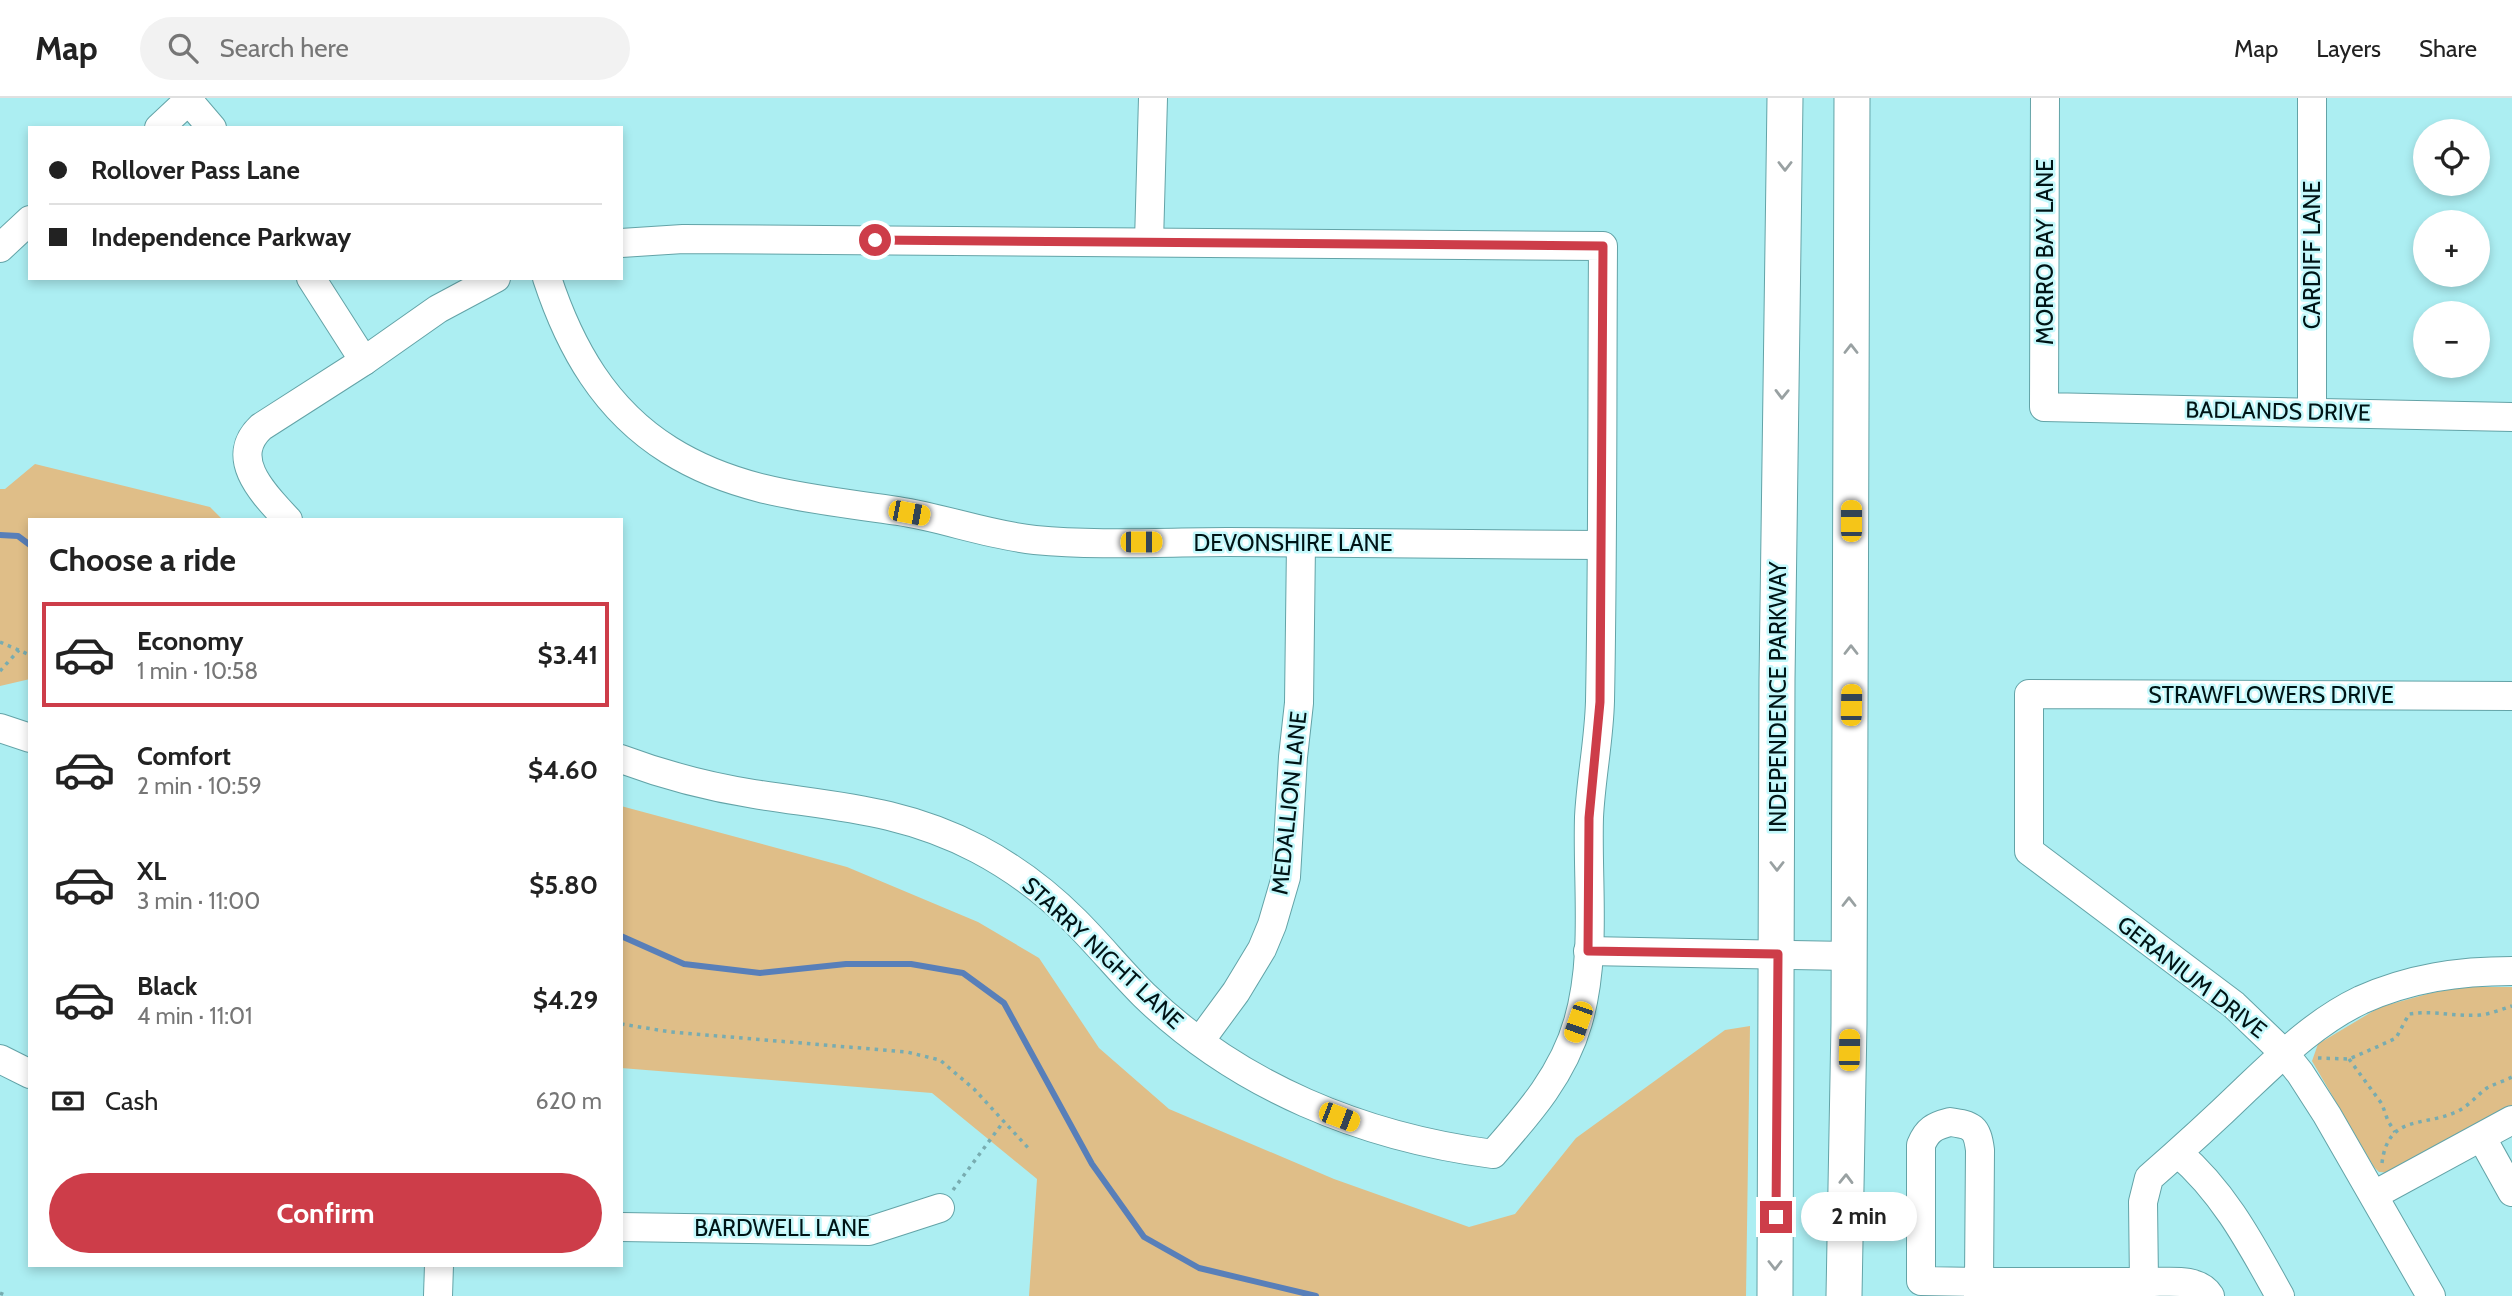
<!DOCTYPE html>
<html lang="en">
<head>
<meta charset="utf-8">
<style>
	:root { --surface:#fff; --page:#f2f2f2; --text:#222; --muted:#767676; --line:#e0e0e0; --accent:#cd3d49 }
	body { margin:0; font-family:Cabin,sans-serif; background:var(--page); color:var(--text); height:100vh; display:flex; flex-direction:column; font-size:26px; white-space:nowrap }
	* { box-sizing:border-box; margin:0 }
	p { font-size:23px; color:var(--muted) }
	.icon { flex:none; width:38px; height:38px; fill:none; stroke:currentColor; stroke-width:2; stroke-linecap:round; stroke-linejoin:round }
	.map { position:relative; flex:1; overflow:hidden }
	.sheet { position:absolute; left:28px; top:420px; width:595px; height:749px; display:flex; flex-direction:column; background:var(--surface); border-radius:0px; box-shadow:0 4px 10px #0003 }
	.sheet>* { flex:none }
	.banner { position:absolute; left:28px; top:28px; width:595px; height:154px; border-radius:0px; box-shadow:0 4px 10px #0003; display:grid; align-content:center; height:154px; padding:0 21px; background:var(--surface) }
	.controls { position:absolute; left:2413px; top:21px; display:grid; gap:14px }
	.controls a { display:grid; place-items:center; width:77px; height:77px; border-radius:50%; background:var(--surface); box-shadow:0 4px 10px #0003; font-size:35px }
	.end { position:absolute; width:32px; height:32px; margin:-16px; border:9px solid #cd3d49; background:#fff; box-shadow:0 0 0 4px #fff }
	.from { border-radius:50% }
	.bubble { position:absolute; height:49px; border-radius:24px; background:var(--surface); box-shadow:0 4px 10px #0003; font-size:23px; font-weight:700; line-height:49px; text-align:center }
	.car { position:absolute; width:21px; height:42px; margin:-21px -10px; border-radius:9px; box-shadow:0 0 5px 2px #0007; background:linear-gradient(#f5c518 24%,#345 0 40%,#f5c518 0 76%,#345 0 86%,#f5c518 0) }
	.banner b { display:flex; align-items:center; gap:24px; height:66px; font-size:26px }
	.banner b+b { border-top:2px solid var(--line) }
	.banner i { width:18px; height:18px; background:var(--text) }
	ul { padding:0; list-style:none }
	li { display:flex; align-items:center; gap:21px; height:105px; margin:0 14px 10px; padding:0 7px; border:4px solid transparent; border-radius:0px }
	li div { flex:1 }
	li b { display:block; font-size:26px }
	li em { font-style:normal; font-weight:700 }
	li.on { border-color:var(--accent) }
	li>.icon { width:63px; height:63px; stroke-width:1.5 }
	h2 { padding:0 21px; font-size:32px; line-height:84px }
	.pay { display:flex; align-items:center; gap:18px; height:77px; padding:0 21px; font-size:26px }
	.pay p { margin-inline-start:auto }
	.cta { display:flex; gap:14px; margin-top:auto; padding:14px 21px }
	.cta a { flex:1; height:80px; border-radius:42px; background:var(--accent); color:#fff; font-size:28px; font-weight:700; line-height:80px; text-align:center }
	header { display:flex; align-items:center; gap:42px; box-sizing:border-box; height:98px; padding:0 35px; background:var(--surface); border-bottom:2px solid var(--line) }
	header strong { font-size:33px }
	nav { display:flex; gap:38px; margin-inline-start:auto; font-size:24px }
	.search { width:490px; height:63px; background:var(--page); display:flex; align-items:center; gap:18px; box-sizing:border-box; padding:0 24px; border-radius:38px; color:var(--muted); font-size:26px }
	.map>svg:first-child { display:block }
	.green { fill:#dfbe88 }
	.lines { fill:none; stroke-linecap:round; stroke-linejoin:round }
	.stream { stroke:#587fb9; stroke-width:6 }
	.minor-casing { stroke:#63a3a7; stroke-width:30 }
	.major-casing { stroke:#63a3a7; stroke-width:37 }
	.path { stroke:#78acb0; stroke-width:3.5; stroke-dasharray:3.5 5; stroke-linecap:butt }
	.minor { stroke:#fff; stroke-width:28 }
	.major { stroke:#fff; stroke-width:35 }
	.oneway { stroke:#99a1a2 }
	.route { stroke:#cd3d49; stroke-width:9 }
	.labels { text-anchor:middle; stroke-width:5; stroke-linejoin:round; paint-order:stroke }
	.street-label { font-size:23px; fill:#001416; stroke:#c5f9fc }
</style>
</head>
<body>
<header>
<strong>Map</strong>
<div class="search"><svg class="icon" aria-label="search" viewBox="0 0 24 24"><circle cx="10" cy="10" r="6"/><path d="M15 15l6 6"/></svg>Search here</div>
<nav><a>Map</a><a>Layers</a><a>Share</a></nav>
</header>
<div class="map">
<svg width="2512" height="1198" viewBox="0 0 2512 1198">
	<rect width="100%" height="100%" fill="#aceef2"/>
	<g class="green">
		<polygon points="35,366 210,409 223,422 30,422 30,581 0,588 0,391 5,391"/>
		<polygon points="621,708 847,769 978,824 1039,860 1099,950 1169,1011 1334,1081 1469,1129 1515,1116 1576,1040 1725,932 1750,928 1746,1198 1029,1198 1037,1081 932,995 621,970"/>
		<polygon points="2464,889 2512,889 2512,1007 2459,1038 2419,1056 2392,1075 2379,1074 2374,1069 2312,963 2318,946 2380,909 2431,895"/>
	</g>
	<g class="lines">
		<g class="stream">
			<polyline points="0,437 18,438 30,447"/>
			<polyline points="621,838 684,866 760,875 846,866 911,866 963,875 1004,905 1092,1066 1144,1139 1199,1170 1316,1198"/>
		</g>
		<g class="minor-casing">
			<g id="minor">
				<polyline points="2045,0 2044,309 2512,319"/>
				<polyline points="2312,0 2312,314"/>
				<polyline points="188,2 212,30"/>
				<polyline points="159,30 191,0"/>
				<polyline points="1149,144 1153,0"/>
				<path d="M621 145 683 141 1603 148C1602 299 1603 451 1600 603 1599 642 1591 680 1589 719 1587 786 1597 859 1578 924 1563 977 1528 1016 1493 1056 1363 1039 1239 989 1144 897 1120 873 1099 847 1075 823 1047 795 1014 770 978 751 901 711 836 709 754 696 709 689 664 677 621 661"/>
				<polyline points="0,150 30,122"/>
				<polyline points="311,180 364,263"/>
				<path d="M547 180C570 250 605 312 669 352 739 396 818 401 898 413 944 420 988 437 1035 442 1096 448 1165 444 1227 444 1352 445 1476 446 1601 447"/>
				<path d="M288 422C265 397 227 361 261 329L364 263 438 211 496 180"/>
				<polyline points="0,630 30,640"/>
				<polyline points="1588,853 1849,858"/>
				<polyline points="1200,943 1236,894 1262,851 1272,827 1286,779 1293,659 1299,605 1301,445"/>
				<polyline points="0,961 30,976"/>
				<path d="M1950 1024C1972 1027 1977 1029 1980 1052L1979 1184 1921 1183V1047C1927 1032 1934 1028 1950 1024Z"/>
				<polyline points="2482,1040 2512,1094"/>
				<path d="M2178 1055C2224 1094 2251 1146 2280 1198"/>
				<polyline points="2374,1097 2512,1022"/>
				<polyline points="621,1129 869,1133 940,1110"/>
				<path d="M2144 1184C2164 1185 2198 1178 2210 1198"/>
				<polyline points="438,1198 439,1167"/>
				<path d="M1978 1198 1979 1184H2144L2143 1104 2149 1080C2181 1052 2213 1023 2244 993 2280 959 2315 924 2361 902 2410 880 2459 873 2512 873"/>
				<polyline points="2431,1198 2327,1017 2300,975 2284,955 2234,907 2029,753 2029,596 2512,598"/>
			</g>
		</g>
		<g class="major-casing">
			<g id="major">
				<polyline points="1775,1198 1777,582 1785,0"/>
				<polyline points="1844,1198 1849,925 1852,0"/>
			</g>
		</g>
		<g class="path">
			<polyline points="0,544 30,557"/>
			<polyline points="0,573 19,552"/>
			<polyline points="621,926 671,934 907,954 940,962 974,991 1031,1053"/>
			<path d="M2318 960 2349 961 2379 948 2396 940 2409 916C2435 912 2455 919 2480 917 2491 916 2502 911 2512 908"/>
			<polyline points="2349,961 2382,1006 2388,1023 2395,1034"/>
			<path d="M2382 1065C2388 1016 2423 1029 2456 1014 2469 1008 2476 998 2487 990 2494 986 2504 983 2512 979"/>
			<polyline points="953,1092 1004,1023"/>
			<polyline points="0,1195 7,1198"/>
		</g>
		<use href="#minor" class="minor"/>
		<use href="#major" class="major"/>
	</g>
	<defs><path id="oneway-chevron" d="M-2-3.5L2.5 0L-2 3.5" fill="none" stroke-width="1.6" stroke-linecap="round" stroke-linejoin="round" transform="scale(1.75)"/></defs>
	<g class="oneway">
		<use href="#oneway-chevron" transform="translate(1785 68) rotate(90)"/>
		<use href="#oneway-chevron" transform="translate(1851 251) rotate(-90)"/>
		<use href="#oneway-chevron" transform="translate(1782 296) rotate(91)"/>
		<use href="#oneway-chevron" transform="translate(1851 552) rotate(-90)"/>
		<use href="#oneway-chevron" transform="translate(1777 768) rotate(90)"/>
		<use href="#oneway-chevron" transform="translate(1849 804) rotate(-90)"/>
		<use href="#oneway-chevron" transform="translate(1846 1081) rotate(-89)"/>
		<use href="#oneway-chevron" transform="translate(1775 1167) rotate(90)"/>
	</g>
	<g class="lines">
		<polyline class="route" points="875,142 1603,148 1600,604 1589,720 1588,853 1778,856 1776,1119"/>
	</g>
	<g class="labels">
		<g class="street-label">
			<text transform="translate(2045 154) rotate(-90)" y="8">MORRO BAY LANE</text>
			<text transform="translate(2312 157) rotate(-90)" y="8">CARDIFF LANE</text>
			<text transform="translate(2278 313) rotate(1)" y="8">BADLANDS DRIVE</text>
			<text x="1293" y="453">DEVONSHIRE LANE</text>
			<text x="2271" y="605">STRAWFLOWERS DRIVE</text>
			<text transform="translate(1778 599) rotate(-90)" y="8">INDEPENDENCE PARKWAY</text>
			<text transform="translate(1289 705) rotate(-84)" y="8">MEDALLION LANE</text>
			<text transform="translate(1103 855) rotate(43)" y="8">STARRY NIGHT LANE</text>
			<text transform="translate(2192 879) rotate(38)" y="8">GERANIUM DRIVE</text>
			<text x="782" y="1138">BARDWELL LANE</text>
		</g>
	</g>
</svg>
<div class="controls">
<a><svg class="icon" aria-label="locate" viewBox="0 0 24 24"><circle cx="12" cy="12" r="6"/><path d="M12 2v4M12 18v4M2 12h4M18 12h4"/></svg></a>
<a>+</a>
<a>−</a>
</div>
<i class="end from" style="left:875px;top:142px"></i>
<i class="end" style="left:1776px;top:1119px"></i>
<div class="bubble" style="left:1801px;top:1094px;width:116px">2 min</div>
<i class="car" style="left:909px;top:415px;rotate:101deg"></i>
<i class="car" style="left:1851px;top:423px;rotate:0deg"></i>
<i class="car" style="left:1141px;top:444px;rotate:90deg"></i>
<i class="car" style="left:1851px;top:607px;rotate:1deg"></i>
<i class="car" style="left:1578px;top:924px;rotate:199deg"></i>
<i class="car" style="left:1849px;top:952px;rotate:1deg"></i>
<i class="car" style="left:1339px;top:1019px;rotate:111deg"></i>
<div class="banner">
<b><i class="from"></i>Rollover Pass Lane</b>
<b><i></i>Independence Parkway</b>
</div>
<section class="sheet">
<h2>Choose a ride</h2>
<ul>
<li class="on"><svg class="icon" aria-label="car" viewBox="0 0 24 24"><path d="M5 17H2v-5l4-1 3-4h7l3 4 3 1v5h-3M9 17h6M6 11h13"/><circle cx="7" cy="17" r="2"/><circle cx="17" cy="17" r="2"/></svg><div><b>Economy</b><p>1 min · 10:58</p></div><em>$3.41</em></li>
<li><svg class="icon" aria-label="car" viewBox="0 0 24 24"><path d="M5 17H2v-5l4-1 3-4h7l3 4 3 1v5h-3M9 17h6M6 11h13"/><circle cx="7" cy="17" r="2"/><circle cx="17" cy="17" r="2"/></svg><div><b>Comfort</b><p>2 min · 10:59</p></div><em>$4.60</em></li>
<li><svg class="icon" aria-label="car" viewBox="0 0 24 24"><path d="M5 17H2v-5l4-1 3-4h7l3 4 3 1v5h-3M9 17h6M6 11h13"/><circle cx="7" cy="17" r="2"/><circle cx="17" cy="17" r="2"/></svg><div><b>XL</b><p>3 min · 11:00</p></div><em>$5.80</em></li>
<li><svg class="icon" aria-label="car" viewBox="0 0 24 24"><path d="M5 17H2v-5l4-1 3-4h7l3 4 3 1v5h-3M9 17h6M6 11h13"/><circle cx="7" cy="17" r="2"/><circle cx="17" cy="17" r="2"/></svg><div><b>Black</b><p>4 min · 11:01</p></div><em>$4.29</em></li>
</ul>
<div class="pay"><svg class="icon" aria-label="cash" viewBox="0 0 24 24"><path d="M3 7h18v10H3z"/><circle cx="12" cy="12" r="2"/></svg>Cash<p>620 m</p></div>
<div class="cta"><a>Confirm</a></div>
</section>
</div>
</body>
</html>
